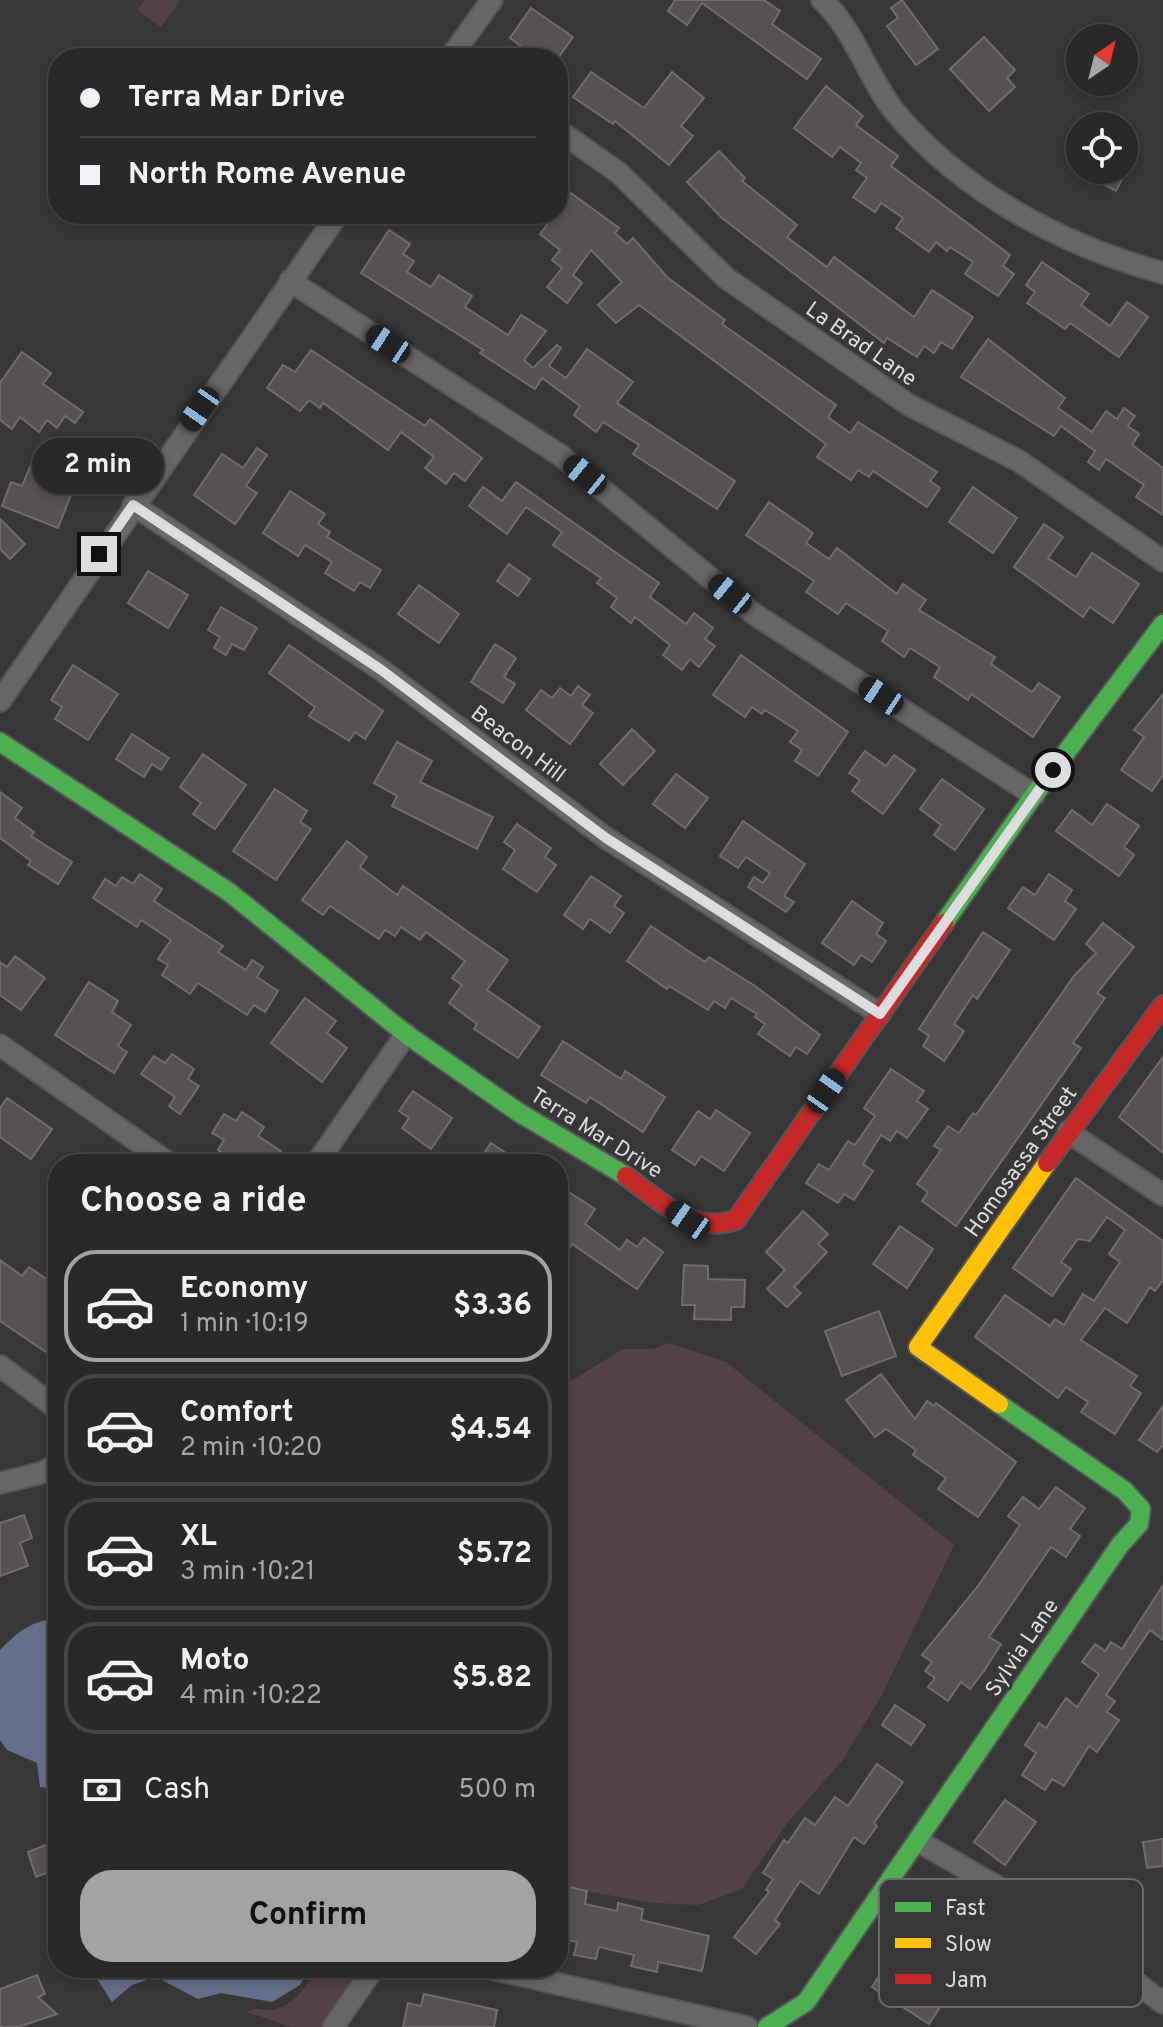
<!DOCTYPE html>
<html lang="en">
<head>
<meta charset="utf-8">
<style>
	:root { --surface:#2a292a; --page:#323132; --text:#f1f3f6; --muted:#a5a6a8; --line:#464547; --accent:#a3a2a4 }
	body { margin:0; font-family:Overpass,sans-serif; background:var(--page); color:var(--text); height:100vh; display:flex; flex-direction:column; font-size:30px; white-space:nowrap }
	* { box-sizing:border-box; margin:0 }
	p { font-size:26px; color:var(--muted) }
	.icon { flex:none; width:44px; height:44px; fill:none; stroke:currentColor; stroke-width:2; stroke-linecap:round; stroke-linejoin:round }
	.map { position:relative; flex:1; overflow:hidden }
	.panel { position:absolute; left:48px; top:1154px; width:520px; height:824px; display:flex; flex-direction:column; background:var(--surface); border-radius:32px; box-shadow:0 4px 12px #0003,0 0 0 2px var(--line) }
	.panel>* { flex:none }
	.top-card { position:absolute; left:48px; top:48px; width:520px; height:176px; border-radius:32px; box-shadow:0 4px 12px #0003,0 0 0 2px var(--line); display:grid; align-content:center; height:176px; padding:0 32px; background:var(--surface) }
	.needle { width:52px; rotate:35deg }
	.buttons { position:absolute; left:1066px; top:24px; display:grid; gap:16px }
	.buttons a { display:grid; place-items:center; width:72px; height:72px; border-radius:50%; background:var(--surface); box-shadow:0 4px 12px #0003,0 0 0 2px var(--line); font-size:40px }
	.end { position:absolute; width:36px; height:36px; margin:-18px; border:10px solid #dddcde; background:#111; box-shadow:0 0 0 4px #111 }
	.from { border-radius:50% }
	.bubble { position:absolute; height:56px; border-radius:28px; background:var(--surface); box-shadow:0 4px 12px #0003,0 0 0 2px var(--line); font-size:26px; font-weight:700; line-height:56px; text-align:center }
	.car { position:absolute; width:24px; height:48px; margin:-24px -12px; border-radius:10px; box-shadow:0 0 6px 2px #0007; background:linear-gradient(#222 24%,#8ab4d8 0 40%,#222 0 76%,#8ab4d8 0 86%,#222 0) }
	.top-card b { display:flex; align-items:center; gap:28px; height:76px; font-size:30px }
	.top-card b+b { border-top:2px solid var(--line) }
	.top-card i { width:20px; height:20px; background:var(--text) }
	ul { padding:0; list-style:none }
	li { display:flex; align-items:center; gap:24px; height:112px; margin:0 16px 12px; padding:0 16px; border:4px solid var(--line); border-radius:32px }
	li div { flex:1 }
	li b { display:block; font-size:30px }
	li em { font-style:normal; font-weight:700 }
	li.current { border-color:var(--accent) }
	li>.icon { width:72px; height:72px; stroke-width:1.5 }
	h2 { padding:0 32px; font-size:36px; line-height:96px }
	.pay { display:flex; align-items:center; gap:20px; height:88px; padding:0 32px; font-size:30px }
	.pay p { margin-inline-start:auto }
	.cta { display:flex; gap:16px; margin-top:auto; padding:16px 32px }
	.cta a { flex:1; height:92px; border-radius:32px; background:var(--accent); color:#111; font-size:32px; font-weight:700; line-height:92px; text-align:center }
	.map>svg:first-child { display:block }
	.green { fill:#534148 }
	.water { fill:#666f89 }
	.building { fill:#575156; stroke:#6e6c6d; stroke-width:2 }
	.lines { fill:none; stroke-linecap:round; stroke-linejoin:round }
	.street-casing { stroke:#555456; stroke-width:24 }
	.fast-casing { stroke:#555456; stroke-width:22 }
	.slow-casing { stroke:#555456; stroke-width:22 }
	.jam-casing { stroke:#555456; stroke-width:22 }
	.street { stroke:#686768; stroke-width:20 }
	.fast { stroke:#4caf50; stroke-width:18 }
	.slow { stroke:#ffc107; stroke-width:18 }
	.jam { stroke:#c62828; stroke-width:18 }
	.route { stroke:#dddcde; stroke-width:10 }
	.labels { text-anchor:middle; stroke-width:6; stroke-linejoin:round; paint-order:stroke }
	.street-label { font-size:22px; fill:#dddcde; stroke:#383639 }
	.key { fill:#383639; stroke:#6a686b; stroke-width:2 }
	.key-label { font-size:22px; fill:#dddcde }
</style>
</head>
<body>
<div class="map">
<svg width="1163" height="2027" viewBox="0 0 1163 2027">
	<rect width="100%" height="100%" fill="#383738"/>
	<g class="green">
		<polygon points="145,0 180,0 161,27 137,10"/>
		<polygon points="669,1343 726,1362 954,1545 881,1697 842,1761 787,1823 742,1889 698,1905 653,1903 558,1886 558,1389 623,1349 652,1349"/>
		<path d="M317 1968H363L322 2027H292L247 2012C257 2006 261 2011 272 2010 293 2007 308 1985 317 1968Z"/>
	</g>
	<g class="water">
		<path d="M58 1619V1789L40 1787 37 1763 7 1750 0 1740V1650C18 1632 31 1620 58 1619Z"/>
		<polygon points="90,1968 309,1968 300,1985 272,2002 221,1993 198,1999 156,1977 132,1985 112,2002"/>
	</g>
	<g class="building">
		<polygon points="675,0 764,0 780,11 772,24 821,59 807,79 702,3 687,25 668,11"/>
		<polygon points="902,0 938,49 916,65 887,26 898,18 891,8"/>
		<polygon points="531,8 573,37 558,58 537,58 510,38"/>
		<polygon points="984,37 1015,70 1007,78 1015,87 989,111 950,69"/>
		<polygon points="591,72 644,108 672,72 704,98 681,126 693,136 669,165 615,121 613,124 573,97"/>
		<polygon points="826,86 863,116 856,125 898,156 891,166 1010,255 1003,266 1014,274 998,296 965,274 973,262 950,247 947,251 936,242 929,252 896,228 903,218 881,203 875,212 853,197 867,178 856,170 861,163 840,147 832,157 794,128"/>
		<polygon points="719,151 745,178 742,181 797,225 787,237 827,267 834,257 914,317 932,290 973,317 952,349 941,342 934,353 924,346 917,357 887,338 884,343 722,218 687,182"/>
		<polygon points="1078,170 1127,170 1116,191"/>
		<polygon points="571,193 619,228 615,233 627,244 633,238 667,277 725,320 722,324 836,405 828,417 850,433 858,422 937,472 930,481 940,488 927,507 873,471 869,477 858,470 851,480 817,457 826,444 639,305 616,323 598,305 622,282 591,250 573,275 582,283 567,303 547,287 562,268 552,260 560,250 540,234"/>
		<polygon points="389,230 410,244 403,254 414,261 407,272 431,287 439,275 472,296 465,307 508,335 521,315 546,331 524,360 533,368 557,345 561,348 549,366 566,378 587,349 633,382 617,403 735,481 717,509 633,454 639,445 603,422 596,432 574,415 580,406 542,378 535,389 480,353 483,350 361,273"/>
		<polygon points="1042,262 1089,294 1081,305 1110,326 1127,302 1148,317 1119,357 1070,323 1065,329 1027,303 1035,292 1026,285"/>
		<polygon points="988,339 1065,398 1058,408 1092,432 1106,411 1117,419 1124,408 1135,416 1128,426 1139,434 1132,445 1163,468 1163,515 1136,497 1144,485 1106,459 1099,470 1088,462 1095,451 1061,426 1054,436 961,377"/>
		<polygon points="311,350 425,426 430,419 482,458 465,481 454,473 446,484 425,468 434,457 401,432 388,450 323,403 320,408 309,400 300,411 267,388 283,365 295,372"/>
		<polygon points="22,352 51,373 43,384 83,412 75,423 65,416 57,428 47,420 39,432 20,417 12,429 0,420 0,383"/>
		<polygon points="257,448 267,455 246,486 257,493 235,524 194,495 222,454 243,468"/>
		<polygon points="32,462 65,476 61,488 72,492 58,528 2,506 11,482 22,486"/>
		<polygon points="516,482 659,583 650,597 686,624 694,613 713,628 705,639 715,646 699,667 690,659 682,670 663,655 670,645 635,617 631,623 611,607 617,598 597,583 601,578 553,545 562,532 526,507 507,534 469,506 483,487 502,501"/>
		<polygon points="973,487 1017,518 993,553 949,522"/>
		<polygon points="290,491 325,514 318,524 330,532 327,537 381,570 370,588 360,582 354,591 325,573 332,562 305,545 298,556 263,533"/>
		<polygon points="769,502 813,533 806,543 829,559 837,548 897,594 903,584 926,600 919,610 995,657 991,664 1032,692 1039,683 1060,697 1033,737 971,694 968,700 934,677 940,667 910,648 904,657 882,641 888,631 846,603 838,614 806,592 814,581 746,535"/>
		<polygon points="0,519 25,544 10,559 0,549"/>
		<polygon points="1044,524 1063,537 1048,558 1076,577 1092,553 1139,584 1113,623 1090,607 1083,617 1014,567"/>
		<polygon points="509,564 530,579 518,596 497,581"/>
		<polygon points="148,571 188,595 168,628 128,603"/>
		<polygon points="419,585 459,614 439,643 398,614"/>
		<polygon points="221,607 257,628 244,650 232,644 226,655 214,648 220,637 208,630"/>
		<polygon points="495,644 516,658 504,677 515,684 503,703 471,682"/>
		<polygon points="289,645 383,711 365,739 355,732 349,741 309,716 315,707 269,673"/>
		<polygon points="741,655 848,732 818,776 795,761 802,750 790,742 798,731 765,710 762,714 752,707 745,717 713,695"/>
		<polygon points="73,665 118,694 88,740 55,719 62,707 51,700"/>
		<polygon points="578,686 590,695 582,705 593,713 570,744 526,710 541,690 552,698 560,688 571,696"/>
		<polygon points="1163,694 1163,775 1152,791 1121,770 1144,737 1134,730"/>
		<polygon points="632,729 655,751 623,785 600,764"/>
		<polygon points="132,734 169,758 161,770 152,764 144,777 116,759"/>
		<polygon points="397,742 432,761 420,782 493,817 477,849 392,806 397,796 374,783"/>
		<polygon points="865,751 886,766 894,755 915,770 883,814 852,791 860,780 849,773"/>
		<polygon points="203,754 246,785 215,829 193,814 201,803 180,787"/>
		<polygon points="676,774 708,798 685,828 653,804"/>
		<polygon points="942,779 984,809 955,850 934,835 941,825 920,809"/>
		<polygon points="275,789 307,811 300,822 311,829 276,880 233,851"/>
		<polygon points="0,792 22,808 15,818 34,832 31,836 72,862 58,884 28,865 31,861 0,838"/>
		<polygon points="1107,804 1139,826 1124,847 1134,855 1119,876 1056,831 1072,810 1092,825"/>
		<polygon points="743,821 805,864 784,896 794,902 786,912 748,887 754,877 763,883 770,873 746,857 738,868 720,856"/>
		<polygon points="517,824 551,848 545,857 556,865 537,892 503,869 515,850 504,842"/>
		<polygon points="347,841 367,857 360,867 397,895 403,886 508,960 487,990 540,1027 518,1058 474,1029 477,1024 449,1003 462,985 452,978 465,961 426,932 420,940 401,927 395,936 385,930 379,939 330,906 323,915 302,900"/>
		<polygon points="140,874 162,889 154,901 223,946 218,952 246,970 252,960 263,967 257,977 278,991 265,1012 254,1005 247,1015 198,983 190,994 162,975 168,965 158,959 171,940 141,920 137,927 93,898 105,879 116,886 122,877 133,884"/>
		<polygon points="1049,874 1072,890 1065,901 1076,909 1054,940 1008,908 1023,887 1035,895"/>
		<polygon points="591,876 621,896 614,906 624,913 610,933 590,919 583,929 564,915"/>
		<polygon points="852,901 883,923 876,934 886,941 872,962 861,955 854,965 822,943"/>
		<polygon points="1103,923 1134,947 1097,993 1105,998 1073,1043 1081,1048 956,1226 922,1201 928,1192 917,1184 941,1150 934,1146 948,1126 959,1133 973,1113 976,1115 1074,976 1096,953 1086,944"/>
		<polygon points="651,926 705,962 709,957 755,986 820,1035 807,1054 796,1047 790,1056 758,1034 765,1024 755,1017 757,1014 731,998 725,1008 714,1001 708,1010 669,986 667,989 627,961"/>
		<polygon points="983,932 1010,950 977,999 973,995 954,1024 964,1031 944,1061 923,1046 929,1036 919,1029"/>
		<polygon points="15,956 45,978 21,1010 0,995 0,962 7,967"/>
		<polygon points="89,982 118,1001 112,1012 131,1025 118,1046 127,1052 114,1073 55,1035"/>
		<polygon points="305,998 336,1021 327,1033 347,1048 322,1082 271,1043"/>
		<polygon points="563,1041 621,1079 625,1071 665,1097 643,1132 590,1097 586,1103 541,1075"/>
		<polygon points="172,1054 194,1069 188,1079 199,1086 180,1114 169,1106 175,1097 141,1074 154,1056 165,1063"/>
		<polygon points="1163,1057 1163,1153 1119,1117"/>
		<polygon points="891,1069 924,1091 917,1101 928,1109 907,1138 897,1131 890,1141 881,1135 863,1164 873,1171 854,1200 844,1194 838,1203 806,1183 819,1164 829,1170 848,1141 855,1145 875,1116 864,1108"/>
		<polygon points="413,1091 452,1118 431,1149 402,1128 409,1118 399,1111"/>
		<polygon points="7,1098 52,1129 31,1159 0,1137 0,1108"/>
		<polygon points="716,1110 750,1133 724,1171 701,1156 695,1165 672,1150 698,1111 710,1119"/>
		<polygon points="242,1112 264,1127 258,1136 281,1151 272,1164 240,1164 218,1150 224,1140 212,1133 224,1114 236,1121"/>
		<polygon points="491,1143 522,1164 477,1164"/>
		<polygon points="1076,1178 1163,1241 1163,1280 1155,1291 1150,1287 1127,1323 1105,1308 1081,1340 1137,1376 1130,1386 1141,1393 1115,1434 1081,1412 1088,1402 1066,1387 1058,1398 975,1337 1005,1295 1050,1326 1055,1319 1064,1325 1083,1294 1094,1301 1120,1262 1109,1254 1125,1230 1107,1217 1090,1241 1078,1239 1061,1262 1071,1269 1052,1296 1013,1268"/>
		<polygon points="558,1185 595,1209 585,1224 620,1250 627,1240 637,1247 644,1238 663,1252 637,1289 572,1244 558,1266"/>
		<polygon points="803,1211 828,1234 818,1244 827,1252 794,1287 801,1293 787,1307 767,1289 785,1270 766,1252"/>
		<polygon points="900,1226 933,1249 907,1288 873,1264"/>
		<polygon points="0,1260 22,1276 29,1267 58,1287 58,1360 0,1321"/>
		<polygon points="684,1265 708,1266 708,1279 745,1280 744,1307 731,1307 731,1320 694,1319 695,1305 682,1305"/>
		<polygon points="879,1311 896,1356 842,1376 825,1331"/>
		<polygon points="881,1374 915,1419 927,1401 934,1406 936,1403 1016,1462 978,1517 938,1489 946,1478 913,1455 916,1450 886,1429 875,1437 846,1400"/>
		<polygon points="1163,1406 1163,1445 1157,1452 1139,1440"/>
		<polygon points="1056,1487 1085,1508 1070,1529 1080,1536 1066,1557 1051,1547 989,1637 1001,1644 984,1671 970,1689 961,1682 948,1701 928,1687 935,1678 925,1671 932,1662 922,1655 978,1586 1020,1525 1008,1516 1023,1497 1039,1509"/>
		<polygon points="24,1515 32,1538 20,1543 28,1566 0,1576 0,1523"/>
		<polygon points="1163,1585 1163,1640 1150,1630 1106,1695 1115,1701 1107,1712 1119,1720 1097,1752 1089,1746 1064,1786 1052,1779 1045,1790 1022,1775 1036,1753 1025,1745 1039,1723 1046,1728 1066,1698 1077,1707 1099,1674 1082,1662 1095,1644 1105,1651 1111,1642 1122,1649"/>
		<polygon points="895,1705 925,1725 911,1745 882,1725"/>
		<polygon points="877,1764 903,1782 874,1823 877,1826 864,1844 854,1837 819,1894 800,1881 775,1920 780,1924 756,1954 734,1937 769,1892 766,1890 773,1879 763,1873 784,1840 788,1843 805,1818 815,1825 835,1797 848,1806"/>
		<polygon points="1005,1800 1036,1822 1005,1865 974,1842"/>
		<polygon points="1163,1839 1163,1866 1147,1868 1143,1842"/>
		<polygon points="58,1840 58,1869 36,1877 28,1852"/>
		<polygon points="565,1886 587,1891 585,1904 617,1911 618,1903 643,1909 641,1920 709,1936 702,1971 658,1962 657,1972 631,1966 634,1955 599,1947 596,1959 574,1955 577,1942 558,1938 558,1898 562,1899"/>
		<polygon points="894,1953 940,1982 933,1994 944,2001 929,2024 872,1987"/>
		<polygon points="37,1975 45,1994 38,1997 57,2014 18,2027 0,2027 0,1989"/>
		<polygon points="424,1994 497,2010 494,2027 403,2027 408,2003 421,2006"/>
	</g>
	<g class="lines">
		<g class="street-casing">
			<g id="street">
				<path d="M822 0C852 26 869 80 895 112 963 193 1062 245 1163 273"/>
				<polyline points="450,58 492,0"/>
				<polyline points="558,130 619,173 726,278 909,405 1019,461 1163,561"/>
				<polyline points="290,281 560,455 754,614 1034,795"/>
				<polyline points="133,505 380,669 606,838 880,1014"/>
				<polyline points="0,701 338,214"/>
				<polyline points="0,1045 170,1164"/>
				<polyline points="1068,1132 1163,1195"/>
				<polyline points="316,1164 406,1034"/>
				<polyline points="0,1366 58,1409"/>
				<polyline points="0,1483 41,1473 58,1464"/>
				<polyline points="918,1841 1051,1918 1163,2003"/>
				<polyline points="488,1968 747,2027"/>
				<polyline points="333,2027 374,1968"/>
			</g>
		</g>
		<g class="fast-casing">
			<g id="fast">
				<polyline points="0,742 229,892 406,1034 518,1112 626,1176"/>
				<polyline points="944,923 1034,795 1163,624"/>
				<polyline points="767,2027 806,2002 1120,1545 1139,1524 1141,1509 1125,1491 999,1404"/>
			</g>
		</g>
		<g class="slow-casing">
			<polyline id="slow" points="999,1404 918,1347 1047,1163"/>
		</g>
		<g class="jam-casing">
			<g id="jam">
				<polyline points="1047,1163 1163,1005"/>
				<path d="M626 1176C659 1200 693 1235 736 1220L944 923"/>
			</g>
		</g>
		<use href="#street" class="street"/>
		<use href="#fast" class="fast"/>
		<use href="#slow" class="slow"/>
		<use href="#jam" class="jam"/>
	</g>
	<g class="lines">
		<polyline class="route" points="99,554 133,505 380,669 606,838 880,1014 1053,770"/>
	</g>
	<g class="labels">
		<g class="street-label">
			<text transform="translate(862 343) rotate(35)" y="8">La Brad Lane</text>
			<text transform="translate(519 743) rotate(37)" y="8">Beacon Hill</text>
			<text transform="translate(597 1132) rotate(32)" y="8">Terra Mar Drive</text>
			<text transform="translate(1020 1161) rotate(-55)" y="8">Homosassa Street</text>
			<text transform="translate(1021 1647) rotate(-56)" y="8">Sylvia Lane</text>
		</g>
	</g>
	<rect x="879" y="1879" width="264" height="128" rx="12" class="key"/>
	<rect x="895" y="1902" width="36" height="10" fill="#4caf50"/>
	<rect x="895" y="1938" width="36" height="10" fill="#ffc107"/>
	<rect x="895" y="1974" width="36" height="10" fill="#c62828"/>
	<g class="key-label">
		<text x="945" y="1915">Fast</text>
		<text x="945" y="1951">Slow</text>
		<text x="945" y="1987">Jam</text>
	</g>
</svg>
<div class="buttons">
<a><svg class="needle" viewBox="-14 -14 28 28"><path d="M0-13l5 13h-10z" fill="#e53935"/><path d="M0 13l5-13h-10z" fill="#a5a6a8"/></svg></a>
<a><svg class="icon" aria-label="locate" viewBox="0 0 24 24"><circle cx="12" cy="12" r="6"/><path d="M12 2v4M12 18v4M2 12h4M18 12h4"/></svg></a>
</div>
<i class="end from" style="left:1053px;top:770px"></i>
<i class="end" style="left:99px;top:554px"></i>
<div class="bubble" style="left:32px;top:438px;width:132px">2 min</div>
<i class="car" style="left:388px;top:344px;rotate:303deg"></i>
<i class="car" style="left:200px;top:409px;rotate:215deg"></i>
<i class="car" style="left:585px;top:475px;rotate:309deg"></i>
<i class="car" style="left:730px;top:594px;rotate:309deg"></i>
<i class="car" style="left:881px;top:696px;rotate:303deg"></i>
<i class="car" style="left:826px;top:1091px;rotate:35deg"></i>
<i class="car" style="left:688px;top:1220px;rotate:305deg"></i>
<div class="top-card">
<b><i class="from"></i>Terra Mar Drive</b>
<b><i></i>North Rome Avenue</b>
</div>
<section class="panel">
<h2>Choose a ride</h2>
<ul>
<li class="current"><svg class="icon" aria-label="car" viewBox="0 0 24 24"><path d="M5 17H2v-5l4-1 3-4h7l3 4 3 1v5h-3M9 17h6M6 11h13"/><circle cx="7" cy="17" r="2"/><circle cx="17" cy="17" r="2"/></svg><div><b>Economy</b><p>1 min · 10:19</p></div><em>$3.36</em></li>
<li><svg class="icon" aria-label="car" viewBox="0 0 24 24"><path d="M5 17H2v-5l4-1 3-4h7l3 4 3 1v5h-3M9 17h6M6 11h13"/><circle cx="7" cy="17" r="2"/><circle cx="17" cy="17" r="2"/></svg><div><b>Comfort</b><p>2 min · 10:20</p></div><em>$4.54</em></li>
<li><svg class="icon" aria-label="car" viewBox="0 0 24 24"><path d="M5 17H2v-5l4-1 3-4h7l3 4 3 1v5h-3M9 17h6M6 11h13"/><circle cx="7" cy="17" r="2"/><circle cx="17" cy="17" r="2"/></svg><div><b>XL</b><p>3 min · 10:21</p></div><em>$5.72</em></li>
<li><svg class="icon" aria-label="car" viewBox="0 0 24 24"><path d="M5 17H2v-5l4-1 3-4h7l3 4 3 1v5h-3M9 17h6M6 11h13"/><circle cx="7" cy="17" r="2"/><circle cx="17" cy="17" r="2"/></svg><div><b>Moto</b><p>4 min · 10:22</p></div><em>$5.82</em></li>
</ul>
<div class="pay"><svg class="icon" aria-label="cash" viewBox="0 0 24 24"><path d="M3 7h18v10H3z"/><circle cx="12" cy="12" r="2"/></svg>Cash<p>500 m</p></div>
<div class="cta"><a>Confirm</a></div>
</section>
</div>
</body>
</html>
